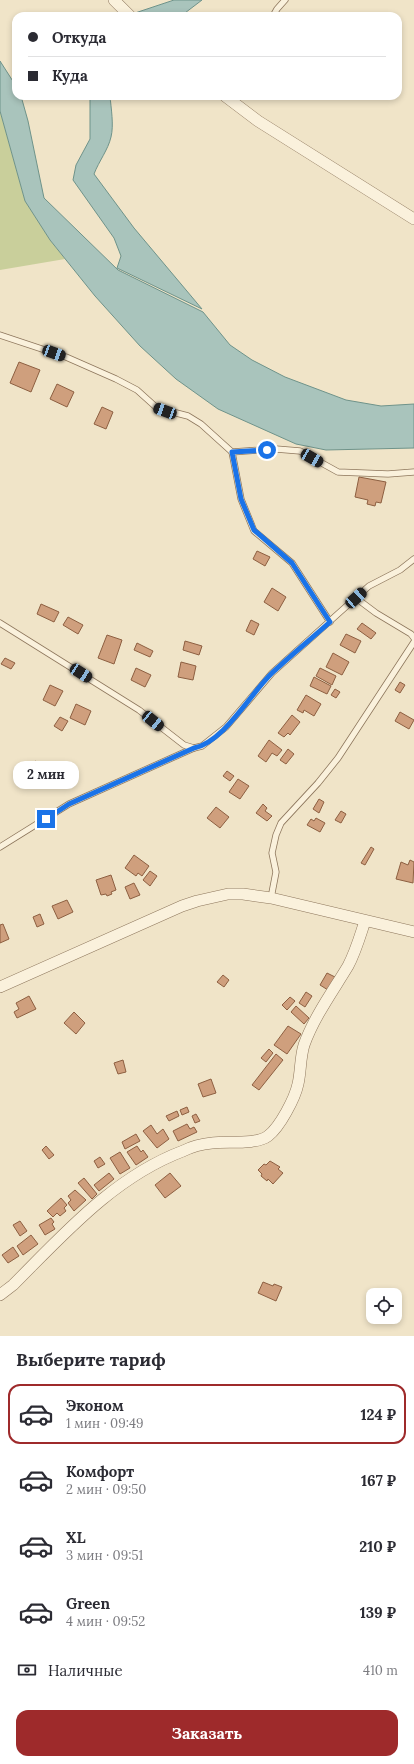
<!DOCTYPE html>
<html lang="ru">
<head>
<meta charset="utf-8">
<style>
	:root { --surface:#fff; --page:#f7f7f7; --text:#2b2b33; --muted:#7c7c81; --line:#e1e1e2; --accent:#9e2a2b }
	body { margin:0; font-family:Lora,serif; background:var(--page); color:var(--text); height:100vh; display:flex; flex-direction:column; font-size:15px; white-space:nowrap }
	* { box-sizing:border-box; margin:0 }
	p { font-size:13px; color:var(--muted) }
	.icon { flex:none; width:22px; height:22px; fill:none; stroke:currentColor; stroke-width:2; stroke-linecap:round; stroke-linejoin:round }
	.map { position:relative; height:1336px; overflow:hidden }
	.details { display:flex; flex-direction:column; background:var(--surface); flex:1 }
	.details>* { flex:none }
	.banner { position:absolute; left:12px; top:12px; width:390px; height:88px; border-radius:12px; box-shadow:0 2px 6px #0003; display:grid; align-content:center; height:88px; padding:0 16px; background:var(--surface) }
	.tools { position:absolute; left:366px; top:1288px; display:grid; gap:8px }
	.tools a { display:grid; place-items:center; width:36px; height:36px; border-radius:8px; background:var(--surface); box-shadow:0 2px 6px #0003; font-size:20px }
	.end { position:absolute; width:18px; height:18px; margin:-9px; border:5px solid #1a73e8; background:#fff; box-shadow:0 0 0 2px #fff }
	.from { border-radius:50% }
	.bubble { position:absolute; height:28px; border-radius:12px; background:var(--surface); box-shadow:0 2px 6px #0003; font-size:13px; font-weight:700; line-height:28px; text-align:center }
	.car { position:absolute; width:12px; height:24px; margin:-12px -6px; border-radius:5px; box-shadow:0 0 3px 1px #0007; background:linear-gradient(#222 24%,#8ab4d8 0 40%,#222 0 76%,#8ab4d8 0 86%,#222 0) }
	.banner b { display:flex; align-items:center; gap:14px; height:38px; font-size:15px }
	.banner b+b { border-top:1px solid var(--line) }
	.banner i { width:10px; height:10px; background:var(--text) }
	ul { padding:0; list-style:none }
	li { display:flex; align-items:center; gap:12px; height:60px; margin:0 8px 6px; padding:0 8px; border:2px solid transparent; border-radius:12px }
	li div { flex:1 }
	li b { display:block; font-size:15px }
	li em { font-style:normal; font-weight:700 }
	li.current { border-color:var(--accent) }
	li>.icon { width:36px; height:36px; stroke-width:1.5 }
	h2 { padding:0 16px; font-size:18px; line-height:48px }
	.pay { display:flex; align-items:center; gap:10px; height:44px; padding:0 16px; font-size:15px }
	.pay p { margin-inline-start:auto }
	.primary-button { display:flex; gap:8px; margin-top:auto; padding:8px 16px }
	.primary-button a { flex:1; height:46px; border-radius:12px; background:var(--accent); color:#fff; font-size:16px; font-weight:700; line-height:46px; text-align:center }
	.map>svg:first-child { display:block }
	.green { fill:#c9cf9b }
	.water { fill:#a9c4bc; stroke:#6f938a }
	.building { fill:#cf9f7d; stroke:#8d5f41 }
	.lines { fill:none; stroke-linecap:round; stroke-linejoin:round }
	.lane-casing { stroke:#8d765c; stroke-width:7 }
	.street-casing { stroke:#8d765c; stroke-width:12 }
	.lane { stroke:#faf1dc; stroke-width:5.5 }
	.street { stroke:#faf1dc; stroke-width:11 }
	.route { stroke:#1a73e8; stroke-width:5 }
</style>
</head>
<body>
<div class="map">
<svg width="414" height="1336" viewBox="0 0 414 1336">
	<rect width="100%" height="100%" fill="#f0e4c8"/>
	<polygon class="green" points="0,111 25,201 50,240 65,259 0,270"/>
	<g class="water">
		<polygon points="174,0 202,0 181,16 137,16 135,13"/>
		<polygon points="0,61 16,86 16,96 21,96 28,121 44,198 118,270 203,312 230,345 252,360 285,377 346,400 381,406 414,404 414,448 326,450 296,444 218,409 176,379 140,346 95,296 50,240 25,201 0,111"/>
		<path d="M90 96H110C111 108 114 125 111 137 108 150 99 161 94 174L134 228 202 309 117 268 121 256 114 238 73 180 76 165 90 139Z"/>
	</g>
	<g class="building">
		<polygon points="19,362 40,370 31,392 10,383"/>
		<polygon points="57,384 74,392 67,407 50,399"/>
		<polygon points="102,407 113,412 106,429 94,424"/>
		<polygon points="359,477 386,482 381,503 376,502 375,506 367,504 368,500 355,497"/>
		<polygon points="257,551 270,557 265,566 253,559"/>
		<polygon points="272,588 286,597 278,611 264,602"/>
		<polygon points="41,604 59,612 54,622 37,614"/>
		<polygon points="68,617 83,625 78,634 63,625"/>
		<polygon points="251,620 259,624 254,635 246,631"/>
		<polygon points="362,623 376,633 371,639 357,629"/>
		<polygon points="346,634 361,641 355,653 340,645"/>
		<polygon points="107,635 122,640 114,664 98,658"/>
		<polygon points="185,641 202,646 199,655 183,650"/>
		<polygon points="137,643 153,651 150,657 134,650"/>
		<polygon points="333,653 349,662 342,675 326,667"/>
		<polygon points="5,658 15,663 11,669 1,664"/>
		<polygon points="181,662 196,666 193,680 178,677"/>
		<polygon points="136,668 151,675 145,687 131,680"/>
		<polygon points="320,668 336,676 332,685 316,676"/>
		<polygon points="314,677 331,686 327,694 310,686"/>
		<polygon points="400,682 405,685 400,693 395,690"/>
		<polygon points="50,685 63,691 55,706 43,700"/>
		<polygon points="335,689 340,692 336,698 331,695"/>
		<polygon points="306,695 321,704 314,716 304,710 303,713 297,710"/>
		<polygon points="76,704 91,711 85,725 70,718"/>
		<polygon points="400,712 414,720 409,729 395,721"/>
		<polygon points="292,715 300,722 290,735 288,733 284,737 278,733"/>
		<polygon points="60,717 68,721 62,731 54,726"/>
		<polygon points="269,740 282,750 277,756 272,753 266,762 258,756"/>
		<polygon points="288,749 294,754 286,764 280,760"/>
		<polygon points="35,761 45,767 40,775 30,769"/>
		<polygon points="227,771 234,776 230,781 223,776"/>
		<polygon points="238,779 249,786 240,799 229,792"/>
		<polygon points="319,799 324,802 319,813 313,809"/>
		<polygon points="263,804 267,808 265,811 272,816 267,821 256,813"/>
		<polygon points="216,807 229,817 220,828 207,818"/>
		<polygon points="341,811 346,814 341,823 335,820"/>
		<polygon points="316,818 325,823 320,832 307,825 311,819 314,821"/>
		<polygon points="371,847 374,849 365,865 361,863"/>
		<polygon points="134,855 149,866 142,876 138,873 136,876 125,868"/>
		<polygon points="410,860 414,862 413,883 396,879 401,862 408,865"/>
		<polygon points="150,871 157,876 150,886 143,880"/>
		<polygon points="111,875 116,890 111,892 112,894 107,896 106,894 101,895 96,880"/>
		<polygon points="134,883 140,895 130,899 125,887"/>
		<polygon points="67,900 73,912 58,919 52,906"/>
		<polygon points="40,914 44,924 37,927 33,917"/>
		<polygon points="3,924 9,939 0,943 0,925"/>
		<polygon points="327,973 335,977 328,990 320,985"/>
		<polygon points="223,975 229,980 224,987 217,982"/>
		<polygon points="306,992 312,996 305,1007 299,1003"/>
		<polygon points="29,996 36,1009 17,1018 14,1012 19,1009 16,1003"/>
		<polygon points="290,997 295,1001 287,1010 282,1005"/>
		<polygon points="296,1006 309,1018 304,1024 291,1012"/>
		<polygon points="74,1012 85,1023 76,1034 64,1023"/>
		<polygon points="288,1026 301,1034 287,1054 274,1045"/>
		<polygon points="269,1049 273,1053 266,1062 261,1058"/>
		<polygon points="276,1054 283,1060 259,1090 252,1085"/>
		<polygon points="123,1060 126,1072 118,1074 114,1063"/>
		<polygon points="211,1079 216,1093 203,1097 198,1084"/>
		<polygon points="187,1107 189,1112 182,1115 180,1110"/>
		<polygon points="177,1111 179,1116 169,1121 166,1116"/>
		<polygon points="196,1114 200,1121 195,1123 192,1116"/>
		<polygon points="187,1124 190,1129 194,1127 197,1132 178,1141 173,1131"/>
		<polygon points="151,1125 157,1134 163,1129 169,1139 157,1148 143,1131"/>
		<polygon points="136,1134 140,1141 125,1149 122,1142"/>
		<polygon points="46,1146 54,1155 49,1159 42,1150"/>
		<polygon points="137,1146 141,1152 143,1150 148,1157 136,1165 127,1152"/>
		<polygon points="120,1152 130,1168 120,1174 110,1158"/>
		<polygon points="100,1157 105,1164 98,1168 94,1161"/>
		<polygon points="270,1161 280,1167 278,1169 283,1173 273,1184 268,1179 267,1181 261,1176 262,1174 258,1170 264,1164 266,1165"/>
		<polygon points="109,1173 114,1179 99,1191 94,1185"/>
		<polygon points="170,1173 181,1186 165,1198 155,1185"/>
		<polygon points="84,1178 97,1194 92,1199 78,1183"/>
		<polygon points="75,1190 86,1200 74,1211 68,1203 71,1200 68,1196"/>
		<polygon points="61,1198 67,1205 64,1208 66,1211 60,1216 57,1213 53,1217 47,1211"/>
		<polygon points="51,1218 54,1222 52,1224 55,1229 45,1235 39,1225"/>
		<polygon points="20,1221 27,1231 20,1236 13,1225"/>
		<polygon points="31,1235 38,1244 23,1255 17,1246"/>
		<polygon points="13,1247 19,1256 8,1263 2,1255"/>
		<polygon points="263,1282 273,1286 274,1284 282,1287 276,1301 258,1293"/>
	</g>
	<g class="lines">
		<g class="lane-casing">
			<g id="lane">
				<polyline points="273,16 277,9 285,0"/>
				<polyline points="0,335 66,357 116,379 137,390 157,408 188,416 201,424 232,452 276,449 300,451 338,472 388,474 414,472"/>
				<polyline points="232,452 241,499 254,531 292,563 330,622"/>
				<polyline points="356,598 376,613 411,634 414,638"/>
				<polyline points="0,623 139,710 184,745 194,748"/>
				<polyline points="0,847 69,804 194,748 202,746 226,727 272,673 369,586 400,570 414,559"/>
				<polyline points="271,898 276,872 272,853 276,835 281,823 318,783 338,758 414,642"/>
			</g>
		</g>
		<g class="street-casing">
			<g id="street">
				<polyline points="114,0 130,16"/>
				<polyline points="225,96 258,121 414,219"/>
				<polyline points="0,987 182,906 197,901 228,894 243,894 271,898 414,932"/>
				<path d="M0 1295 13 1285C64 1234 114 1177 183 1151 191 1147 202 1144 212 1143 227 1141 256 1145 268 1136 280 1127 295 1098 298 1084 301 1071 300 1058 304 1045 314 1017 333 991 348 966 356 951 360 936 365 921"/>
			</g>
		</g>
		<use href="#lane" class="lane"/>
		<use href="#street" class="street"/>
	</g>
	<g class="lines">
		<path class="route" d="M46 819 69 804 194 748C224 742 250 694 272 673 291 655 311 639 330 622L292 563 254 530 241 499 232 452 267 450"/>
	</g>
</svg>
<div class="tools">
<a><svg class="icon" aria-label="locate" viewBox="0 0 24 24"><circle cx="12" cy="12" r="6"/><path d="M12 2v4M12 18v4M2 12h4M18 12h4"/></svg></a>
</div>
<i class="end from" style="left:267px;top:450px"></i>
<i class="end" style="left:46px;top:819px"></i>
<div class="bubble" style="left:13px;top:761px;width:66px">2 мин</div>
<i class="car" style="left:54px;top:353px;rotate:110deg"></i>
<i class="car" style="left:165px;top:411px;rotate:290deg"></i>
<i class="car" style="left:312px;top:458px;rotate:120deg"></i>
<i class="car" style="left:356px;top:598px;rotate:48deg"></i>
<i class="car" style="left:81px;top:673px;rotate:123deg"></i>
<i class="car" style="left:153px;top:721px;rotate:129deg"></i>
<div class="banner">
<b><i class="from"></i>Откуда</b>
<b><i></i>Куда</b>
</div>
</div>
<section class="details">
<h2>Выберите тариф</h2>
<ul>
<li class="current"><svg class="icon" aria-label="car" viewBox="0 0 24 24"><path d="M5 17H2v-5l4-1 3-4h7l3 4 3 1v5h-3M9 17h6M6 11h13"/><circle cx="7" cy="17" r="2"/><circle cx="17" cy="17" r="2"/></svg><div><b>Эконом</b><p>1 мин · 09:49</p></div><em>124 ₽</em></li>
<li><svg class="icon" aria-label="car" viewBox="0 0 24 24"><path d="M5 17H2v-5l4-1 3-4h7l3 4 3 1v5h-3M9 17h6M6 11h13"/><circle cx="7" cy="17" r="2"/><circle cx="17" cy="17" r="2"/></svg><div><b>Комфорт</b><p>2 мин · 09:50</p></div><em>167 ₽</em></li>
<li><svg class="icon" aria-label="car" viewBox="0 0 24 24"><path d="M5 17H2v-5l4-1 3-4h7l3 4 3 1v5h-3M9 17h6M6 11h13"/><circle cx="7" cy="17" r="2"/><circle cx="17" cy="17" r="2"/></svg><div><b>XL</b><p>3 мин · 09:51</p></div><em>210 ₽</em></li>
<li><svg class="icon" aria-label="car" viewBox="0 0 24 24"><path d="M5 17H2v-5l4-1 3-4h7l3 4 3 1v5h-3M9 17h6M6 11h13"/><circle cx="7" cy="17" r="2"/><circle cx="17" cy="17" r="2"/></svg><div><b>Green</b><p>4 мин · 09:52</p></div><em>139 ₽</em></li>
</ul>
<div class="pay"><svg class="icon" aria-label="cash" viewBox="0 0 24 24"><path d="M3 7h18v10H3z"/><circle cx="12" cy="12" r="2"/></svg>Наличные<p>410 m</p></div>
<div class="primary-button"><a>Заказать</a></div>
</section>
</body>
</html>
